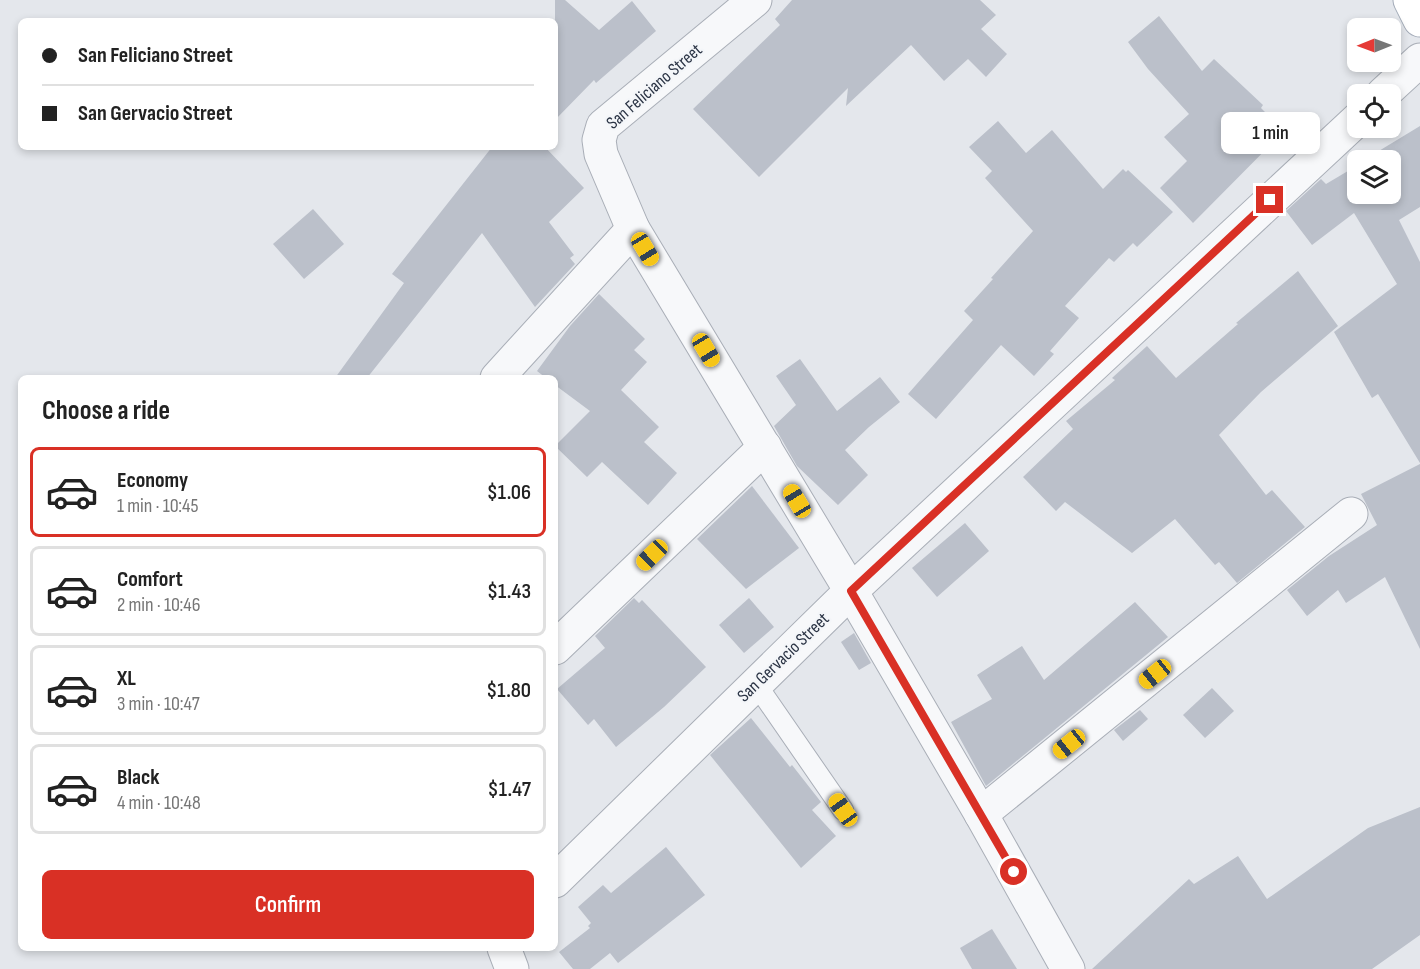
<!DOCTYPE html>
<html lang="en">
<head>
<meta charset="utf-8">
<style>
	:root { --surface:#fff; --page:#f2f2f2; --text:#222; --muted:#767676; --line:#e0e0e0; --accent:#d93025 }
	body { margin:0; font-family:"Sofia Sans Condensed",sans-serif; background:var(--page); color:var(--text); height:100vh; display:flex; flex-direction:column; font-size:22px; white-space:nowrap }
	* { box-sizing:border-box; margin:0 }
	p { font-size:20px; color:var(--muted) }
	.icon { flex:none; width:33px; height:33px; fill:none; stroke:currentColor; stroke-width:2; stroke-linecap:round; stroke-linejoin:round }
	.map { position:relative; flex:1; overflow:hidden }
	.side { position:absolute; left:18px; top:375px; width:540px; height:576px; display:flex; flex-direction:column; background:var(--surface); border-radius:9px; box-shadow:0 3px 9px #0003 }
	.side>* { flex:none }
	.guide { position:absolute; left:18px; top:18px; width:540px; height:132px; border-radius:9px; box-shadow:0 3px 9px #0003; display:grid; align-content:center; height:132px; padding:0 24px; background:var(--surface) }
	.needle { width:39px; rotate:269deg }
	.controls { position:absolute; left:1347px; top:18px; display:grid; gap:12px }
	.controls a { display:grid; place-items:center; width:54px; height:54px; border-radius:9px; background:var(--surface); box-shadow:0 3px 9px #0003; font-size:30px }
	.end { position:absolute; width:27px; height:27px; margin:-14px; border:8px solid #d93025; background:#fff; box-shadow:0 0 0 3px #fff }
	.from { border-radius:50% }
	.bubble { position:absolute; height:42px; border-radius:9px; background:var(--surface); box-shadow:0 3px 9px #0003; font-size:20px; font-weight:600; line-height:42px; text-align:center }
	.car { position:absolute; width:18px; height:36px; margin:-18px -9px; border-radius:8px; box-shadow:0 0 4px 2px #0007; background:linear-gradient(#f5c518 24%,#345 0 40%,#f5c518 0 76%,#345 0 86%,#f5c518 0) }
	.guide b { display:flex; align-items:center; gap:21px; height:57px; font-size:22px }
	.guide b+b { border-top:2px solid var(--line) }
	.guide i { width:15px; height:15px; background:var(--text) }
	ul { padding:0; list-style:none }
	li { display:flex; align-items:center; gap:18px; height:90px; margin:0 12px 9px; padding:0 12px; border:3px solid var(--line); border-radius:9px }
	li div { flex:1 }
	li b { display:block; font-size:22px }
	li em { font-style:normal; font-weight:600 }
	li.on { border-color:var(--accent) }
	li>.icon { width:54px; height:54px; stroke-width:1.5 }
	h2 { padding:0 24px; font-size:27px; line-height:72px }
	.cta { display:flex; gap:12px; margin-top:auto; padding:12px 24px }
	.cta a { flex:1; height:69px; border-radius:9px; background:var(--accent); color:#fff; font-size:24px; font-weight:600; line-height:69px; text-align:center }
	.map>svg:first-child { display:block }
	.building { fill:#bbc0ca }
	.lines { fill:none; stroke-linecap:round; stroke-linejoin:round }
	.lane-casing { stroke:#a9aeb7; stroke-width:22 }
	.street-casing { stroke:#a9aeb7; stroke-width:35 }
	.primary-casing { stroke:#a3abb8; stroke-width:35 }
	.lane { stroke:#f7f8fa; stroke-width:20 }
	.street { stroke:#f7f8fa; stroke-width:33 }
	.primary { stroke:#fff; stroke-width:33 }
	.route { stroke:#d93025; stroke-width:8 }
	.labels { text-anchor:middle; stroke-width:4.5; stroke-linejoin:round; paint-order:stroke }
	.street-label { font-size:18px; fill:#2b3445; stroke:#f4f6f9 }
</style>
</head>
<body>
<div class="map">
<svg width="1420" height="969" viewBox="0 0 1420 969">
	<rect width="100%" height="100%" fill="#e4e7ec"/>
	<g class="building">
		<polygon points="555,0 565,0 599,30 632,1 656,31 596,83 594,80 555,120"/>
		<polygon points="792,0 980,0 996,15 981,29 1007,54 986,77 968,59 944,81 911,45 846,106 848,88 759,177 693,109 780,25 775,19"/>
		<polygon points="1159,16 1202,71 1214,59 1263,105 1261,108 1284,131 1193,223 1160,188 1187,161 1164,137 1189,114 1148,69 1128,42"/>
		<polygon points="998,121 1026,153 1052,130 1103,189 1123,169 1126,172 1128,170 1173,212 1137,247 1133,243 1114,262 1109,258 1065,306 1079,318 1050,351 1054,354 1034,376 1001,345 936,419 908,394 973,320 964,311 993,279 991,278 1033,231 985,178 992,171 969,147"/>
		<polygon points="1420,126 1420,207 1399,220 1420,262 1420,463 1378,394 1372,398 1334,332 1397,284 1354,213 1312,245 1286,211 1321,179 1326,184 1358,165 1358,194 1390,194 1390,160 1364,160"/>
		<polygon points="492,147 545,147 584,188 549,222 574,255 570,258 575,264 535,307 482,233 367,378 335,378 404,283 392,274"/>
		<polygon points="313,209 344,244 304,279 273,244"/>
		<polygon points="1298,271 1338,326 1261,392 1219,435 1266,495 1272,490 1305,527 1237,583 1219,562 1215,565 1175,519 1132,553 1065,502 1056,511 1023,477 1073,429 1066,421 1115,380 1112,378 1147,346 1176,378 1238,324 1236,323"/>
		<polygon points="599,294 645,339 634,350 647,362 621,390 659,427 644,442 677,473 648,505 602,462 587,477 555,446 590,411 555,385 555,378 546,378 537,371 570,326"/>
		<polygon points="800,359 837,411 880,377 900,402 869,427 845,450 868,475 838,505 797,466 774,426 796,405 776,376"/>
		<polygon points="1420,464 1420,649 1385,577 1346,603 1338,590 1307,616 1287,590 1329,556 1377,525 1361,494"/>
		<polygon points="752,486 799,548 746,589 697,539"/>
		<polygon points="965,523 989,551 937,597 912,568"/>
		<polygon points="634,598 639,603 642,600 706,667 664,707 616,747 594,719 588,725 557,689 605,648 595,636"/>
		<polygon points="749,598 774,627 744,653 719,625"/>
		<polygon points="1135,602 1168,637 986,786 951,722 992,699 977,675 1022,646 1044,680"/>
		<polygon points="854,633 871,663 859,670 841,642"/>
		<polygon points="1212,688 1234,711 1205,738 1183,715"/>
		<polygon points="1140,710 1148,719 1123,741 1114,730"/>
		<polygon points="751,718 790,767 792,765 821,802 812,810 836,836 801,868 710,755"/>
		<polygon points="1420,807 1420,935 1372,969 1092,969 1189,879 1194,884 1238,856 1267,899 1368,828"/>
		<polygon points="666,847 705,895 618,963 610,953 590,969 573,969 559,952 590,928 588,926 591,923 578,907 603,885 611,893"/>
		<polygon points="992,929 1017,969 972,969 960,948"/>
	</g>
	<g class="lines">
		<g class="lane-casing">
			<polyline id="lane" points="756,684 843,810"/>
		</g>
		<g class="street-casing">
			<g id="street">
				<polyline points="755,0 603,126 599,140 601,154 633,229 851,591 981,814 1068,969"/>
				<polyline points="1383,94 1420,60"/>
				<polyline points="497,378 633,229"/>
				<polyline points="555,648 765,447"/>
				<polyline points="981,814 1351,514"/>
				<polyline points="555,881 851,591 1358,119"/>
				<polyline points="504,948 512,969"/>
			</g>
		</g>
		<g class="primary-casing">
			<polyline id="primary" points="1410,0 1420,20"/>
		</g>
		<use href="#lane" class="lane"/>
		<use href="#street" class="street"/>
		<use href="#primary" class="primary"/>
	</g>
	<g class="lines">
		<polyline class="route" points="1014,872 851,591 1270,200"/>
	</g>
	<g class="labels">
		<g class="street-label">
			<text transform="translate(654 86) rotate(-41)" y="6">San Feliciano Street</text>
			<text transform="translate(783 657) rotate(-44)" y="6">San Gervacio Street</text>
		</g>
	</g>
</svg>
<div class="controls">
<a><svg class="needle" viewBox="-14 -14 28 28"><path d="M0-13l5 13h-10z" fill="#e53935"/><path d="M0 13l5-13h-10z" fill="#767676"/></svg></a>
<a><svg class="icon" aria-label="locate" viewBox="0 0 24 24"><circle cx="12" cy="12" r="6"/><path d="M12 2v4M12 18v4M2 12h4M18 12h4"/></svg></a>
<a><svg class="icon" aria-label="layers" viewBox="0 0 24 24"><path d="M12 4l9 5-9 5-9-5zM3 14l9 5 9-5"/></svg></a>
</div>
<i class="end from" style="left:1014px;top:872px"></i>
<i class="end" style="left:1270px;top:200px"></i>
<div class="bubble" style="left:1221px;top:112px;width:99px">1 min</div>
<i class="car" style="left:645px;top:249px;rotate:149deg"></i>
<i class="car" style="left:706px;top:350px;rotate:149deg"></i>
<i class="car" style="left:797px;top:501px;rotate:329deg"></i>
<i class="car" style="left:652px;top:555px;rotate:226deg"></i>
<i class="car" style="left:1155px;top:674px;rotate:231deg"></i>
<i class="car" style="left:1069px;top:744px;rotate:231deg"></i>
<i class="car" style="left:843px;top:810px;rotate:325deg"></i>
<div class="guide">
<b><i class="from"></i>San Feliciano Street</b>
<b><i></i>San Gervacio Street</b>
</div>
<section class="side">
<h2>Choose a ride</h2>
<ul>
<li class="on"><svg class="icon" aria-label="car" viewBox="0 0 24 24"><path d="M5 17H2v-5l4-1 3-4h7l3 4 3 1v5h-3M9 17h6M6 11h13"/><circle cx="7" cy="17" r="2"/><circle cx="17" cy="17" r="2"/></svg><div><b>Economy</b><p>1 min · 10:45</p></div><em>$1.06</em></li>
<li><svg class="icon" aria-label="car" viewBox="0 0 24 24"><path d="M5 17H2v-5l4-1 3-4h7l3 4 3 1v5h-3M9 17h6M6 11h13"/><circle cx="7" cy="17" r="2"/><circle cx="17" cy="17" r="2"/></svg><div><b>Comfort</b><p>2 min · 10:46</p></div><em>$1.43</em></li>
<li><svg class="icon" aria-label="car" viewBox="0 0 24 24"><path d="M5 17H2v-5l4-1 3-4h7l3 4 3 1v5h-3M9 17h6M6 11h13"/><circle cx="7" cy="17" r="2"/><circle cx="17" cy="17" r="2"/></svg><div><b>XL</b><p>3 min · 10:47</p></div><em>$1.80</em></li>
<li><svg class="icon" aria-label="car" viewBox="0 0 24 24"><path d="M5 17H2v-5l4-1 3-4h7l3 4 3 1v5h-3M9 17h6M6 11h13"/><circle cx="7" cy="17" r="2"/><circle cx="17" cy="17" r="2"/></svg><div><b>Black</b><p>4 min · 10:48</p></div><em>$1.47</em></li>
</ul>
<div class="cta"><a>Confirm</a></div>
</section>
</div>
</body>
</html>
